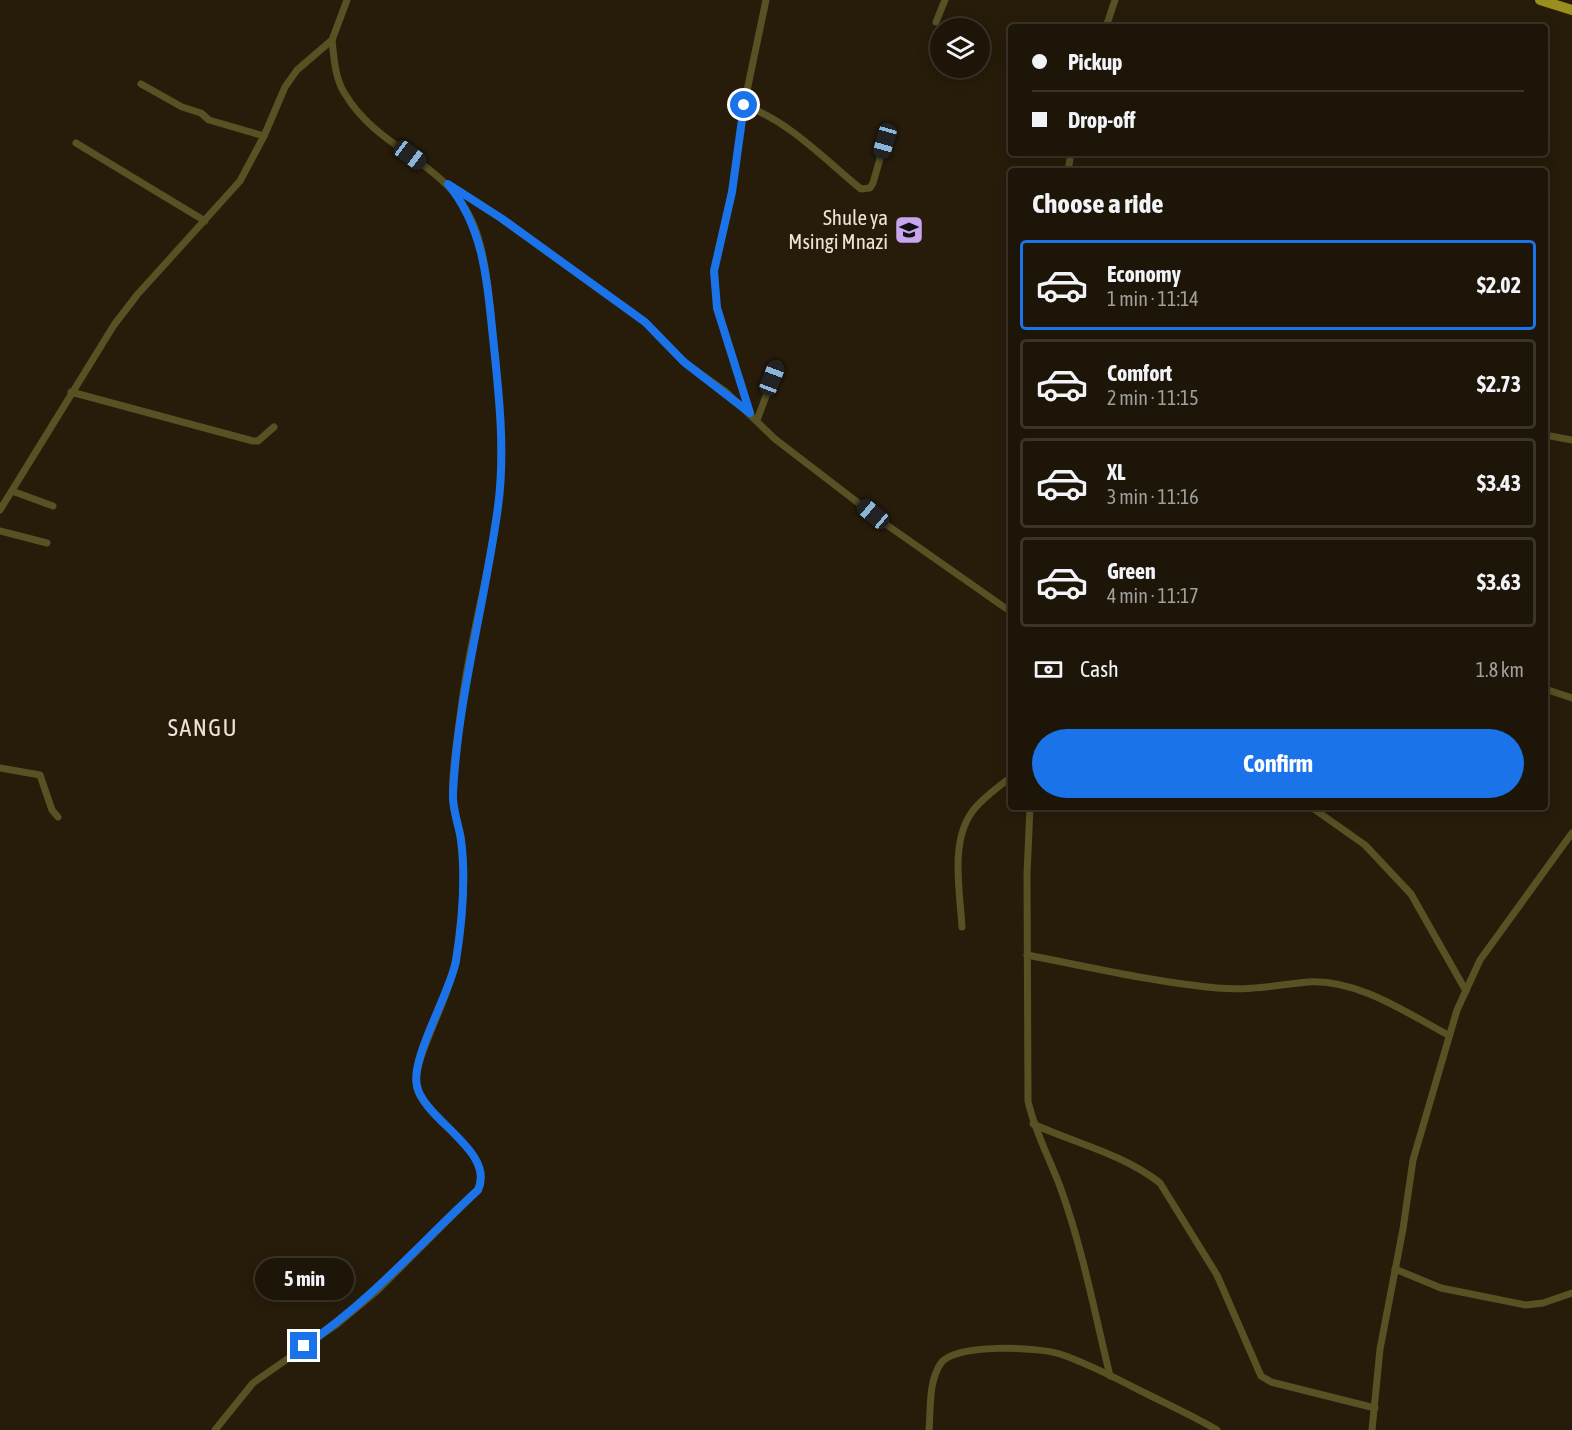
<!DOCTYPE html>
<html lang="en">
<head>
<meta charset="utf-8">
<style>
	:root { --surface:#1d1508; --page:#2a2216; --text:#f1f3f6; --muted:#a09f9c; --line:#3b3429; --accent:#1a73e8 }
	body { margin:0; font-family:"Asap Condensed",sans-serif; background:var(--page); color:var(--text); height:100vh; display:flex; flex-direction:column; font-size:22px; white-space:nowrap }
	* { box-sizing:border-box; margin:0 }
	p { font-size:20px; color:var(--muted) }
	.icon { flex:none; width:33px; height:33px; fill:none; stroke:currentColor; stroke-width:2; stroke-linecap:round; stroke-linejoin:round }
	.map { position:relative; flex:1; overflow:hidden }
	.drawer { position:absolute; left:1008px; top:168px; width:540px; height:642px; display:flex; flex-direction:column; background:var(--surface); border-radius:6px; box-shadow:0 3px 15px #0003,0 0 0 2px var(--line) }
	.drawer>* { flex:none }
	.guide { position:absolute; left:1008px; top:24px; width:540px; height:132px; border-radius:6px; box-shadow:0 3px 15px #0003,0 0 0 2px var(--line); display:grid; align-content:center; height:132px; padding:0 24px; background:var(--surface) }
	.controls { position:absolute; left:930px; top:18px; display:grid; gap:12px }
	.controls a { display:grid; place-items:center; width:60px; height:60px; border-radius:50%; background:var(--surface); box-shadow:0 3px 15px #0003,0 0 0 2px var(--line); font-size:30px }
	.end { position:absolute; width:27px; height:27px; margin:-14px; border:8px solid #1a73e8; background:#fff; box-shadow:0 0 0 3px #fff }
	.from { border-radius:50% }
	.bubble { position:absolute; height:42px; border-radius:21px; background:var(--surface); box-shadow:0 3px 15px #0003,0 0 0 2px var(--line); font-size:20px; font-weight:700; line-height:42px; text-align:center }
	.car { position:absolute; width:18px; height:36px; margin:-18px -9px; border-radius:8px; box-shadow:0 0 4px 2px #0007; background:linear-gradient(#222 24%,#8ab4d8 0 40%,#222 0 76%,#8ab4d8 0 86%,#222 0) }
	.guide b { display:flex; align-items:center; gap:21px; height:57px; font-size:22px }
	.guide b+b { border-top:2px solid var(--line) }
	.guide i { width:15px; height:15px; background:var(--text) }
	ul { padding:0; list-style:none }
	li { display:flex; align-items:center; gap:18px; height:90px; margin:0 12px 9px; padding:0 12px; border:3px solid var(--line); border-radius:6px }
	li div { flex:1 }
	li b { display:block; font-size:22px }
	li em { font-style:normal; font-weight:700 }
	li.on { border-color:var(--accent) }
	li>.icon { width:54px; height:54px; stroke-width:1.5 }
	h2 { padding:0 24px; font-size:27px; line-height:72px }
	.pay { display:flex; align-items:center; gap:15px; height:66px; padding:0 24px; font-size:22px }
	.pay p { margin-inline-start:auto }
	.primary-button { display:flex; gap:12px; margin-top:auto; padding:12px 24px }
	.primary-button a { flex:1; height:69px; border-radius:36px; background:var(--accent); color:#fff; font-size:24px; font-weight:700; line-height:69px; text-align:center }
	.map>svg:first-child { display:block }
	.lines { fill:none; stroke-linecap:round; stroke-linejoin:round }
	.minor { stroke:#575123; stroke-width:7 }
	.trunk { stroke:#9a8e1e; stroke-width:10 }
	.route { stroke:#1a73e8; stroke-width:8 }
	.labels { text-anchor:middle; stroke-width:4.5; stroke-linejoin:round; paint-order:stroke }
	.poi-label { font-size:21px; fill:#ece4d8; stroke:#271c0a; text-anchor:end }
	.quarter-label { font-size:24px; letter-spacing:1.5px; fill:#ece4d8; stroke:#271c0a }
</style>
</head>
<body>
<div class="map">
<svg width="1572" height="1430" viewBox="0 0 1572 1430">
	<rect width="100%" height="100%" fill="#271c0a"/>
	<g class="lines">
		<g class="minor">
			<polyline points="936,22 945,0"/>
			<polyline points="1106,27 1115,0"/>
			<polyline points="141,84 182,107 201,113 209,120 264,136"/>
			<path d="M744 105C790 122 823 158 861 189L870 188 873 183 885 141"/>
			<polyline points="76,143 205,221"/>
			<polyline points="1068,171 1071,153"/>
			<polyline points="453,187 501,218 645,322 684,362 725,391 775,439 887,525 1011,612"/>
			<polyline points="71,392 253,441 258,441 274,427"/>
			<polyline points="750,413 717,308 714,271 732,192 744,105 766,0"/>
			<polyline points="757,420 778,364"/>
			<polyline points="1545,435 1572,440"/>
			<polyline points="12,491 53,506"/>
			<polyline points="0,510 114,325 137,295 240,181 264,136 285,87 297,70 332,40 347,0"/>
			<polyline points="0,531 47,543"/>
			<polyline points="1545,689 1572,698"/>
			<polyline points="0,768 40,775 52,810 58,817"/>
			<path d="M1030 807 1027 874 1028 1101C1035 1133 1051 1161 1062 1192 1083 1251 1095 1314 1110 1376"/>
			<polyline points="1311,807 1365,845 1411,894 1466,991"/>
			<path d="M962 927C960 892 950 842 972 812 982 798 999 787 1011 777"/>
			<path d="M1027 955C1090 967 1153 982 1217 988 1248 991 1278 985 1308 982 1358 979 1407 1013 1448 1035"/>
			<path d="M1033 1124C1075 1143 1123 1154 1160 1183L1217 1275 1261 1376 1271 1382 1375 1408"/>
			<polyline points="1395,1269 1441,1288 1526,1305 1543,1303 1572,1293"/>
			<path d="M215 1430 253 1383 336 1325 378 1290 478 1190C495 1151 426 1121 417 1088 415 1079 418 1066 421 1057 431 1027 449 994 455 963 462 928 466 875 461 839 459 826 454 814 453 802 450 781 458 732 461 709 469 640 490 574 498 506 505 450 499 393 493 337 490 307 488 274 480 244 459 161 383 157 345 94 335 79 334 58 332 40"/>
			<path d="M929 1430C931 1409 928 1382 941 1363 956 1343 1038 1347 1060 1354 1090 1364 1119 1380 1147 1394 1171 1406 1195 1417 1217 1430"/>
			<polyline points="1372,1430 1380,1349 1403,1229 1413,1160 1457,1010 1480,960 1572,833"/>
		</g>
		<polyline class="trunk" points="1540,0 1572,10"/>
	</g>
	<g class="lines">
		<path class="route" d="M304 1346C370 1302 420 1243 478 1190 496 1151 424 1120 417 1086 410 1059 450 993 456 961 462 923 466 878 461 840 459 825 452 809 453 793 458 696 485 603 498 507 506 448 498 386 492 328 487 276 482 226 448 184L501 218 645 322 684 362 750 413 717 308 714 271 732 192 744 105"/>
	</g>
	<defs>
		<g id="school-square" transform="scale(1.5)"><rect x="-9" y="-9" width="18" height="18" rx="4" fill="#c8a6ef" stroke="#271c0a"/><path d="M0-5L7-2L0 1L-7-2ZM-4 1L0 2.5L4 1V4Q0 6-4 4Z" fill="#111"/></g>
	</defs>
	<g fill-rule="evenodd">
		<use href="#school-square" x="909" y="230"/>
	</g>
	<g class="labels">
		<g class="poi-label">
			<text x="888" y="225">Shule ya<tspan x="888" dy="24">Msingi Mnazi</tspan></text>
		</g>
		<g class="quarter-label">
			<text x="203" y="736">SANGU</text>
		</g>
	</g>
</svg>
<div class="controls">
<a><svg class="icon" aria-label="layers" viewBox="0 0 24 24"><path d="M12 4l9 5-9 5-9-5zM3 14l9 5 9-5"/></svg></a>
</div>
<i class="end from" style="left:744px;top:105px"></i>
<i class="end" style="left:304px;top:1346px"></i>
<div class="bubble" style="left:255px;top:1258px;width:99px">5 min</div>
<i class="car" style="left:885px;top:141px;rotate:196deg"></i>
<i class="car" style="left:410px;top:155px;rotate:127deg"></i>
<i class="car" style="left:772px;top:378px;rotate:21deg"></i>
<i class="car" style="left:873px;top:514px;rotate:310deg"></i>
<div class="guide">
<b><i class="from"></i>Pickup</b>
<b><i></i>Drop-off</b>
</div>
<section class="drawer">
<h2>Choose a ride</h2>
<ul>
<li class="on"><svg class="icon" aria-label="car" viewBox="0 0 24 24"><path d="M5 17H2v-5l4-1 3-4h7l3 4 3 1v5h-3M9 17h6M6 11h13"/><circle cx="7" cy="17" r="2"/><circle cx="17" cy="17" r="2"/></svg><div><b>Economy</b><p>1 min · 11:14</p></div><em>$2.02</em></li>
<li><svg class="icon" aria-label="car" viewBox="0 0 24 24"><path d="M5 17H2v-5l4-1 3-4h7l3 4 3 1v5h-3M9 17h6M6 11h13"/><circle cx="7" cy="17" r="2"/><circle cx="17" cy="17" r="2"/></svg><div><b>Comfort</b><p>2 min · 11:15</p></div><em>$2.73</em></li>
<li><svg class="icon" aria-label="car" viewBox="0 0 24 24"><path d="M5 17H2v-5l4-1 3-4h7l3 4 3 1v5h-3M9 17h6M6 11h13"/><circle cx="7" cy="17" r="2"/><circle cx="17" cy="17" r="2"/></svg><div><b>XL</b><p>3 min · 11:16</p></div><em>$3.43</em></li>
<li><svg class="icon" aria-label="car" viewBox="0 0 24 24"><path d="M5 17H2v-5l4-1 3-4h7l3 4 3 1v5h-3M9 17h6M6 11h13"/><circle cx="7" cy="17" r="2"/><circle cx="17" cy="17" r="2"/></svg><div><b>Green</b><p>4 min · 11:17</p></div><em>$3.63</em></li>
</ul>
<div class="pay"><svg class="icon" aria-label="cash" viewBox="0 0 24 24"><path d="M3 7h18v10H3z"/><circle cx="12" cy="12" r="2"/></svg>Cash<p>1.8 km</p></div>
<div class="primary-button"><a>Confirm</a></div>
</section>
</div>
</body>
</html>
